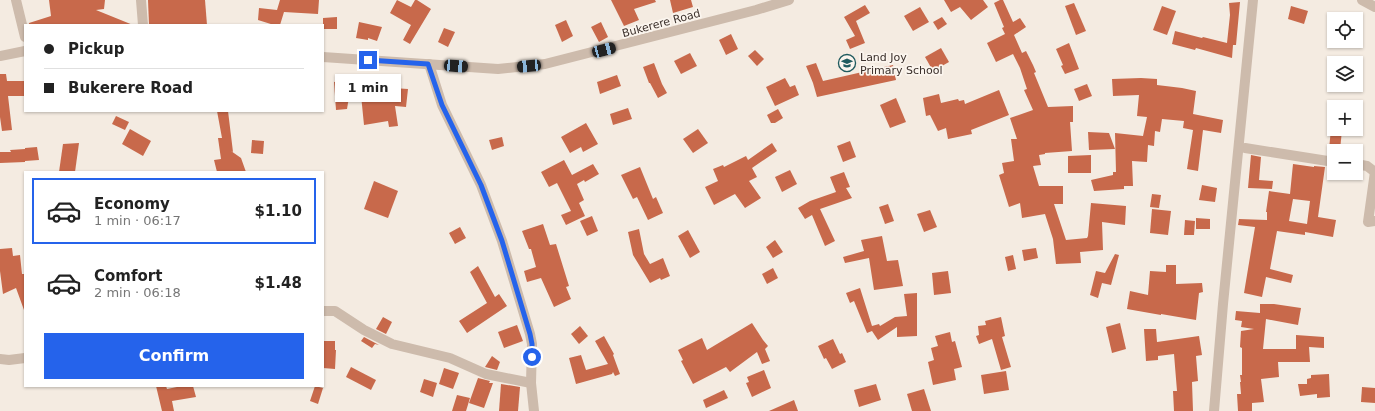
<!DOCTYPE html>
<html lang="en">
<head>
<meta charset="utf-8">
<style>
	:root { --surface:#fff; --page:#f6f6f6; --text:#222; --muted:#767676; --line:#e0e0e0; --accent:#2563eb }
	body { margin:0; font-family:"DejaVu Sans",sans-serif; background:var(--page); color:var(--text); height:100vh; display:flex; flex-direction:column; font-size:15px; white-space:nowrap }
	* { box-sizing:border-box; margin:0 }
	p { font-size:13px; color:var(--muted) }
	.icon { flex:none; width:22px; height:22px; fill:none; stroke:currentColor; stroke-width:2; stroke-linecap:round; stroke-linejoin:round }
	.map { position:relative; flex:1; overflow:hidden }
	.panel { position:absolute; left:24px; top:171px; width:300px; height:216px; display:flex; flex-direction:column; background:var(--surface); border-radius:0px; box-shadow:0 1px 3px #0004 }
	.panel>* { flex:none }
	.banner { position:absolute; left:24px; top:24px; width:300px; height:88px; border-radius:0px; box-shadow:0 1px 3px #0004; display:grid; align-content:center; height:88px; padding:0 20px; background:var(--surface) }
	.controls { position:absolute; left:1327px; top:12px; display:grid; gap:8px }
	.controls a { display:grid; place-items:center; width:36px; height:36px; border-radius:0px; background:var(--surface); box-shadow:0 1px 3px #0004; font-size:20px }
	.end { position:absolute; width:18px; height:18px; margin:-9px; border:5px solid #2563eb; background:#fff; box-shadow:0 0 0 2px #fff }
	.from { border-radius:50% }
	.bubble { position:absolute; height:28px; border-radius:0px; background:var(--surface); box-shadow:0 1px 3px #0004; font-size:13px; font-weight:700; line-height:28px; text-align:center }
	.car { position:absolute; width:12px; height:24px; margin:-12px -6px; border-radius:5px; box-shadow:0 0 3px 1px #0007; background:linear-gradient(#222 24%,#8ab4d8 0 40%,#222 0 76%,#8ab4d8 0 86%,#222 0) }
	.banner b { display:flex; align-items:center; gap:14px; height:38px; font-size:15px }
	.banner b+b { border-top:1px solid var(--line) }
	.banner i { width:10px; height:10px; background:var(--text) }
	ul { padding:7px 0 0; list-style:none }
	li { display:flex; align-items:center; gap:12px; height:66px; margin:0 8px 6px; padding:0 12px; border:2px solid transparent; border-radius:0px }
	li div { flex:1 }
	li b { display:block; font-size:15px }
	li em { font-style:normal; font-weight:700 }
	li.selected { border-color:var(--accent) }
	li>.icon { width:36px; height:36px; stroke-width:1.5 }
	.cta { display:flex; gap:8px; margin-top:auto; padding:8px 20px }
	.cta a { flex:1; height:46px; border-radius:0px; background:var(--accent); color:#fff; font-size:16px; font-weight:700; line-height:46px; text-align:center }
	.map>svg:first-child { display:block }
	.building { fill:#c8694b; fill-rule:evenodd }
	.lines { fill:none; stroke-linecap:round; stroke-linejoin:round }
	.minor { stroke:#cdbbac; stroke-width:10 }
	.tertiary { stroke:#cdbbac; stroke-width:10 }
	.route { stroke:#2563eb; stroke-width:5 }
	.labels { text-anchor:middle; stroke-width:3.5; stroke-linejoin:round; paint-order:stroke }
	.street-label { font-size:11px; fill:#3b302b; stroke:#fbf5ee }
	.poi-label { font-size:11px; fill:#3b302b; stroke:#fbf5ee; text-anchor:start }
</style>
</head>
<body>
<div class="map">
<svg width="1375" height="411" viewBox="0 0 1375 411">
	<rect width="100%" height="100%" fill="#f4ebe1"/>
	<g class="building">
		<polygon points="49,0 105,0 104,9 96,10 133,25 29,25 29,23 51,16"/>
		<polygon points="148,0 205,0 207,25 149,25"/>
		<polygon points="280,0 319,0 318,14 284,12 280,25 274,25 258,20 259,8 277,10"/>
		<polygon points="397,0 411,7 415,0 417,0 431,9 410,44 403,40 411,25 390,13"/>
		<polygon points="611,0 655,0 656,2 634,9 639,20 624,26"/>
		<polygon points="670,0 691,0 693,7 673,13"/>
		<polygon points="944,0 983,0 988,7 971,20 960,7 951,12"/>
		<polygon points="1000,0 1003,0 1013,22 1020,18 1026,27 1014,35 1022,53 1026,51 1033,65 1036,72 1034,73 1048,107 1073,106 1073,122 1070,122 1072,151 1045,153 1045,154 1039,155 1041,165 1033,166 1039,186 1063,186 1063,204 1054,204 1066,240 1087,238 1088,236 1091,203 1126,206 1125,225 1102,222 1103,250 1080,252 1081,263 1056,264 1053,239 1045,214 1022,218 1020,203 1009,207 999,175 1004,173 1002,163 1014,161 1011,139 1017,139 1010,118 1033,110 1024,90 1027,89 1020,68 1013,54 996,62 987,43 1005,34 1002,28 1004,27 994,3"/>
		<polygon points="1240,2 1236,45 1233,45 1232,58 1196,48 1195,50 1172,44 1175,31 1202,38 1203,37 1227,43 1230,15 1229,3"/>
		<polygon points="1074,3 1086,31 1076,35 1065,6"/>
		<polygon points="865,5 870,13 856,21 865,43 850,49 846,40 855,36 844,17"/>
		<polygon points="1162,6 1176,11 1167,35 1153,30"/>
		<polygon points="1291,6 1308,11 1304,24 1288,19"/>
		<polygon points="920,7 929,22 913,31 904,16"/>
		<polygon points="337,17 337,29 323,29 323,18"/>
		<polygon points="942,17 947,24 938,30 933,22"/>
		<polygon points="566,20 573,36 562,42 555,25"/>
		<polygon points="359,22 382,27 377,41 368,38 368,40 356,38"/>
		<polygon points="601,22 608,37 599,42 591,27"/>
		<polygon points="444,28 455,32 448,47 438,42"/>
		<polygon points="731,34 738,49 726,55 719,40"/>
		<polygon points="1069,43 1079,69 1065,74 1061,66 1063,65 1056,49"/>
		<polygon points="941,48 949,62 933,71 925,57"/>
		<polygon points="755,50 764,59 757,66 748,56"/>
		<polygon points="690,53 697,66 681,74 674,61"/>
		<polygon points="654,63 662,84 667,93 658,98 650,83 649,83 643,67"/>
		<polygon points="816,63 823,81 893,65 896,80 817,97 813,83 806,66"/>
		<polygon points="0,74 6,74 7,81 25,81 25,96 8,96 12,130 2,131 0,117"/>
		<polygon points="617,75 621,86 600,94 597,82"/>
		<polygon points="785,78 790,87 795,85 799,95 775,106 766,87"/>
		<polygon points="1141,78 1157,79 1157,85 1182,88 1196,91 1193,114 1223,120 1221,133 1203,130 1198,171 1187,169 1193,130 1183,128 1184,121 1162,119 1160,132 1155,131 1154,146 1148,145 1147,162 1132,161 1133,186 1124,186 1124,189 1094,191 1091,180 1113,175 1113,172 1116,172 1115,133 1143,136 1147,117 1137,116 1139,95 1113,96 1112,79"/>
		<polygon points="352,79 347,109 336,110 334,82"/>
		<polygon points="382,81 383,87 393,85 393,88 408,89 406,107 395,106 398,126 389,127 388,121 364,125 360,85"/>
		<polygon points="1087,84 1092,96 1079,101 1074,89"/>
		<polygon points="999,90 1009,115 971,130 972,134 948,139 946,128 938,131 930,115 926,116 923,98 939,94 941,103 958,99 959,101 964,100 965,104"/>
		<polygon points="896,98 906,122 890,128 880,105"/>
		<polygon points="628,108 632,119 613,125 610,114"/>
		<polygon points="778,109 783,118 775,123 771,123 767,115"/>
		<polygon points="217,111 228,111 233,152 231,151 241,158 246,172 217,172 214,160 221,159 218,138 222,138"/>
		<polygon points="116,116 129,122 125,130 112,124"/>
		<polygon points="586,123 598,144 583,152 581,147 570,153 561,137"/>
		<polygon points="130,129 151,141 143,156 122,144"/>
		<polygon points="698,129 708,143 693,153 683,139"/>
		<polygon points="1331,129 1342,130 1340,150 1329,149"/>
		<polygon points="1088,132 1109,133 1115,149 1089,150"/>
		<polygon points="502,137 504,146 492,150 489,140"/>
		<polygon points="252,140 264,141 263,154 251,153"/>
		<polygon points="850,141 856,157 843,162 837,146"/>
		<polygon points="79,143 75,172 59,172 63,144"/>
		<polygon points="772,143 777,151 752,168 757,177 749,181 761,198 745,208 735,194 714,205 705,187 718,181 713,169 723,165 724,167 746,156 748,160"/>
		<polygon points="37,147 39,160 25,161 25,162 0,163 0,152 11,152 10,150 25,149 25,148"/>
		<polygon points="1091,155 1091,173 1068,173 1068,156"/>
		<polygon points="1251,155 1261,157 1259,180 1273,181 1272,189 1248,188"/>
		<polygon points="564,160 572,175 593,164 599,174 585,182 584,180 577,184 584,200 579,203 585,216 566,225 561,215 571,211 557,183 549,187 541,172"/>
		<path d="M1293 164 1314 167V166L1325 167 1318 217 1336 220 1333 237 1305 232V235L1277 231 1270 269 1293 275 1291 283 1266 277 1262 297 1244 293 1255 227 1238 225 1239 219 1267 220V212H1266L1269 191 1290 194ZM1293 199 1310 201 1307 224 1289 221Z"/>
		<polygon points="640,167 653,199 656,197 663,213 648,220 637,197 633,199 621,175"/>
		<polygon points="790,170 797,184 782,192 775,177"/>
		<polygon points="844,172 850,187 846,188 852,198 820,209 835,241 825,246 812,215 805,219 798,208 810,201 836,192 830,177"/>
		<polygon points="374,181 398,191 388,218 364,209"/>
		<polygon points="1202,185 1217,188 1215,202 1199,200"/>
		<polygon points="1152,194 1161,195 1159,208 1150,207"/>
		<polygon points="888,204 894,221 885,224 879,207"/>
		<polygon points="1152,209 1171,211 1168,235 1150,233"/>
		<polygon points="930,210 937,227 924,232 917,214"/>
		<polygon points="592,216 598,231 587,236 580,221"/>
		<polygon points="1196,218 1210,219 1210,229 1196,229"/>
		<polygon points="1185,220 1195,221 1194,235 1184,235"/>
		<polygon points="543,224 550,245 556,244 569,286 566,287 571,299 554,307 541,278 527,282 524,271 536,267 531,249 529,249 522,231"/>
		<polygon points="460,227 466,238 455,244 449,233"/>
		<polygon points="639,229 644,254 650,264 663,258 670,276 661,280 660,278 650,283 633,255 628,232"/>
		<polygon points="688,230 700,252 690,258 678,236"/>
		<polygon points="882,236 887,261 898,260 903,286 874,290 869,258 845,263 843,257 864,251 861,240"/>
		<polygon points="775,240 783,252 773,258 766,247"/>
		<polygon points="12,248 13,256 20,255 22,274 25,274 25,310 24,310 16,288 3,294 0,271 0,249"/>
		<polygon points="1036,248 1038,258 1024,261 1022,250"/>
		<polygon points="1115,254 1119,255 1111,285 1102,283 1098,298 1090,295 1096,271 1105,273"/>
		<polygon points="1013,255 1016,269 1008,271 1005,257"/>
		<polygon points="1166,265 1176,265 1176,284 1202,283 1203,292 1199,293 1196,320 1161,314 1161,315 1127,309 1130,291 1148,295 1150,271 1166,272"/>
		<polygon points="478,266 495,297 499,294 507,306 467,333 459,321 487,303 470,272"/>
		<polygon points="773,268 778,278 767,284 762,274"/>
		<polygon points="948,271 951,293 934,295 932,273"/>
		<polygon points="860,288 872,326 879,324 880,326 895,317 907,316 904,294 917,293 917,336 897,337 897,327 878,340 872,331 867,333 854,301 850,303 846,293"/>
		<polygon points="1260,304 1274,304 1301,308 1298,325 1266,319 1263,349 1296,349 1296,335 1324,337 1324,348 1309,347 1310,362 1278,362 1279,377 1261,379 1264,402 1252,403 1252,411 1238,411 1237,394 1241,394 1240,382 1241,382 1240,375 1242,375 1242,348 1240,347 1241,331 1254,329 1241,327 1242,321 1235,320 1236,311 1260,313"/>
		<polygon points="383,317 392,322 386,334 376,329"/>
		<polygon points="1001,317 1005,336 1002,337 1011,367 1001,370 992,339 979,344 976,336 979,335 978,326 986,325 985,321"/>
		<polygon points="752,323 763,340 768,346 765,349 770,361 762,364 757,352 730,372 726,367 693,384 681,361 683,360 678,350 702,338 707,350"/>
		<polygon points="1120,323 1126,349 1112,353 1106,327"/>
		<polygon points="517,325 523,341 504,348 498,332"/>
		<polygon points="580,326 588,336 579,344 571,334"/>
		<polygon points="1144,329 1156,329 1157,342 1199,336 1202,355 1196,356 1198,381 1192,382 1193,411 1174,411 1173,391 1177,391 1174,354 1158,356 1158,360 1146,361"/>
		<polygon points="950,332 952,342 955,341 962,367 954,369 956,380 933,385 928,362 934,360 931,348 938,346 935,336"/>
		<polygon points="604,336 614,354 613,355 620,374 615,376 613,372 612,374 576,384 569,358 581,355 586,370 608,364 595,341"/>
		<polygon points="364,337 379,345 375,344 372,348 361,341"/>
		<polygon points="833,339 840,354 842,353 846,362 832,369 826,358 824,359 818,346"/>
		<polygon points="323,341 335,341 335,350 336,350 335,369 323,368"/>
		<polygon points="492,356 500,362 497,370 485,367"/>
		<polygon points="351,367 376,380 371,390 346,377"/>
		<polygon points="444,368 459,373 453,389 439,384"/>
		<polygon points="764,370 771,388 752,397 746,383 749,382 747,377"/>
		<polygon points="1006,371 1009,390 984,394 981,375"/>
		<polygon points="1329,374 1330,397 1317,398 1317,394 1300,396 1298,384 1307,384 1307,379 1311,378 1311,375"/>
		<polygon points="478,378 490,381 489,383 493,383 484,408 469,403"/>
		<polygon points="424,379 437,383 433,397 420,392"/>
		<polygon points="501,384 520,387 518,411 499,411"/>
		<polygon points="876,384 881,400 859,407 854,390"/>
		<polygon points="156,386 166,386 167,389 182,386 193,386 196,397 172,401 174,411 162,411"/>
		<polygon points="315,386 323,388 318,404 310,401"/>
		<polygon points="1362,387 1375,388 1375,403 1361,402"/>
		<polygon points="924,389 931,411 912,411 907,394"/>
		<polygon points="724,390 728,398 706,408 703,400"/>
		<polygon points="457,395 470,398 466,411 452,411"/>
		<polygon points="794,400 798,411 769,411"/>
	</g>
	<g class="lines">
		<g class="minor">
			<polyline points="16,0 25,37"/>
			<polyline points="141,0 143,25"/>
			<polyline points="1362,0 1375,7"/>
			<polyline points="429,64 442,105 481,185 502,241 530,334 532,344 531,383 534,411"/>
			<polyline points="1245,148 1334,162"/>
			<polyline points="1356,164 1367,166 1375,172"/>
			<polyline points="1375,172 1368,222 1375,221"/>
			<polyline points="323,311 335,311 364,330 392,344 450,358 486,374 531,383"/>
			<polyline points="0,359 9,360 25,358"/>
			<polyline points="1214,411 1223,304 1253,0"/>
		</g>
		<g class="tertiary">
			<polyline points="0,56 25,51"/>
			<polyline points="323,57 498,69 545,64 756,10 789,0"/>
		</g>
	</g>
	<g class="lines">
		<polyline class="route" points="368,60 428,64 442,105 481,185 502,241 530,334 532,344 532,357"/>
	</g>
	<defs>
		<g id="school-ring" transform="scale(0.9)"><circle r="9.5" fill="#fbf5ee" stroke="#1f5a5e" stroke-width="1.5"/><path d="M0-5L7-2L0 1L-7-2ZM-4 1L0 2.5L4 1V4Q0 6-4 4Z" fill="#1f5a5e"/></g>
	</defs>
	<g fill-rule="evenodd">
		<use href="#school-ring" x="847" y="63"/>
	</g>
	<g class="labels">
		<g class="street-label">
			<text transform="translate(661 23) rotate(-15)" y="4">Bukerere Road</text>
		</g>
		<g class="poi-label">
			<text x="860" y="61">Land Joy<tspan x="860" dy="13">Primary School</tspan></text>
		</g>
	</g>
</svg>
<div class="controls">
<a><svg class="icon" aria-label="locate" viewBox="0 0 24 24"><circle cx="12" cy="12" r="6"/><path d="M12 2v4M12 18v4M2 12h4M18 12h4"/></svg></a>
<a><svg class="icon" aria-label="layers" viewBox="0 0 24 24"><path d="M12 4l9 5-9 5-9-5zM3 14l9 5 9-5"/></svg></a>
<a>+</a>
<a>−</a>
</div>
<i class="end from" style="left:532px;top:357px"></i>
<i class="end" style="left:368px;top:60px"></i>
<div class="bubble" style="left:335px;top:74px;width:66px">1 min</div>
<i class="car" style="left:604px;top:50px;rotate:75deg"></i>
<i class="car" style="left:456px;top:66px;rotate:94deg"></i>
<i class="car" style="left:529px;top:66px;rotate:265deg"></i>
<div class="banner">
<b><i class="from"></i>Pickup</b>
<b><i></i>Bukerere Road</b>
</div>
<section class="panel">
<ul>
<li class="selected"><svg class="icon" aria-label="car" viewBox="0 0 24 24"><path d="M5 17H2v-5l4-1 3-4h7l3 4 3 1v5h-3M9 17h6M6 11h13"/><circle cx="7" cy="17" r="2"/><circle cx="17" cy="17" r="2"/></svg><div><b>Economy</b><p>1 min · 06:17</p></div><em>$1.10</em></li>
<li><svg class="icon" aria-label="car" viewBox="0 0 24 24"><path d="M5 17H2v-5l4-1 3-4h7l3 4 3 1v5h-3M9 17h6M6 11h13"/><circle cx="7" cy="17" r="2"/><circle cx="17" cy="17" r="2"/></svg><div><b>Comfort</b><p>2 min · 06:18</p></div><em>$1.48</em></li>
</ul>
<div class="cta"><a>Confirm</a></div>
</section>
</div>
</body>
</html>
